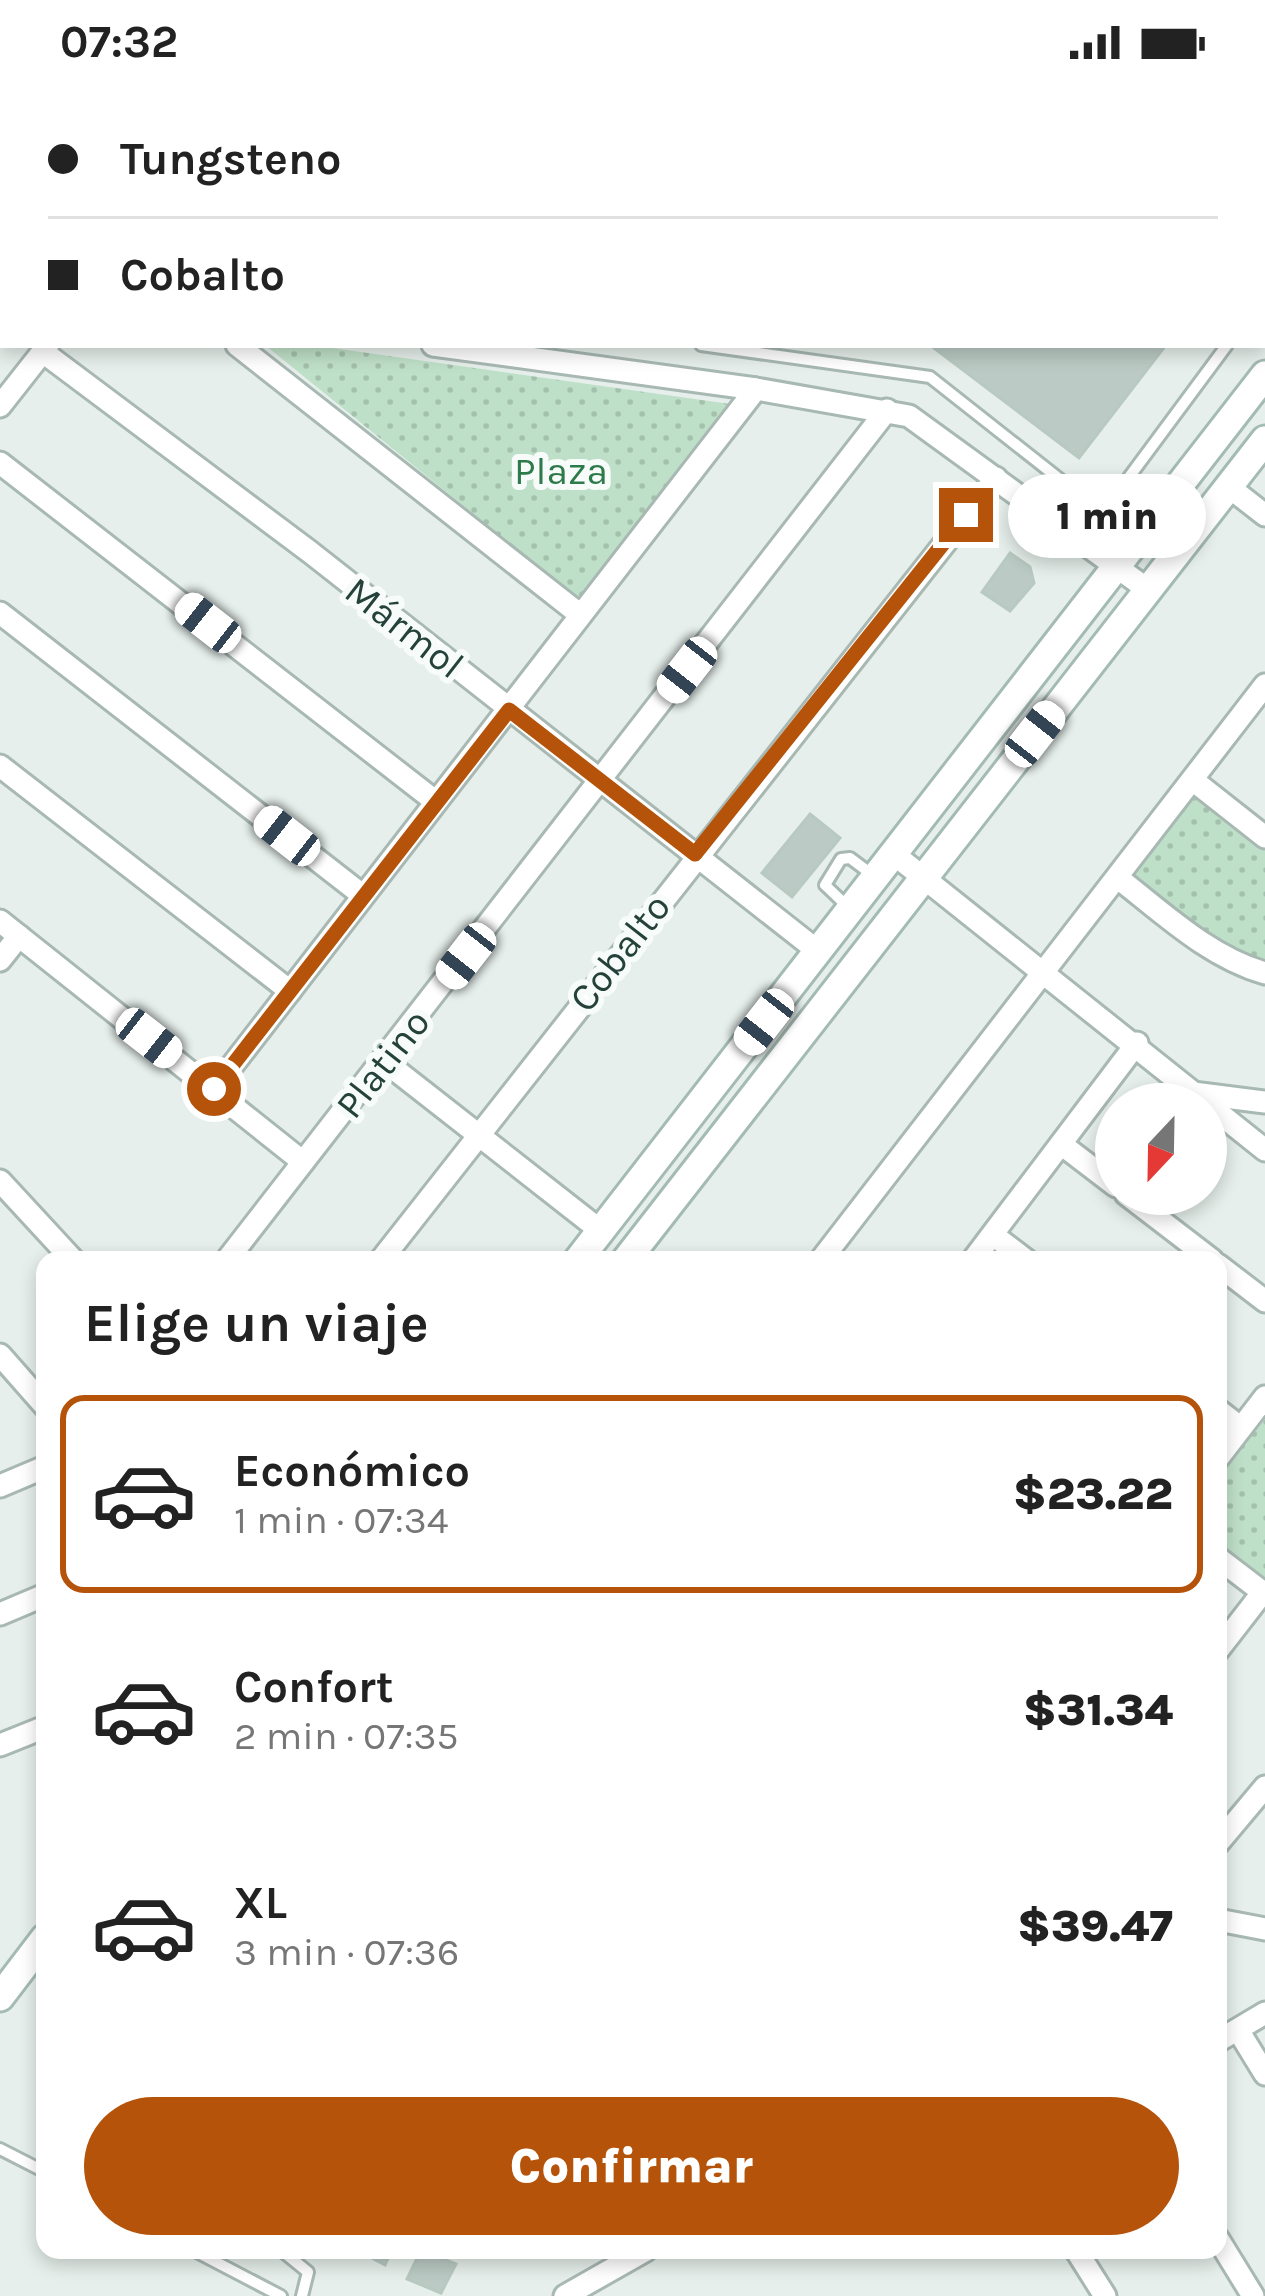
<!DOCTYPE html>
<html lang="es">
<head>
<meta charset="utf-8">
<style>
	:root { --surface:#fff; --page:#f2f2f2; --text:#222; --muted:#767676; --line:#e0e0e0; --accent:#b45309 }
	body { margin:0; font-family:Karla,sans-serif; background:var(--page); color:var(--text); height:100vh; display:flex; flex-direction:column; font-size:45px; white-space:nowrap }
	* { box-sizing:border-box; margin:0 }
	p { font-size:39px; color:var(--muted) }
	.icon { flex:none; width:66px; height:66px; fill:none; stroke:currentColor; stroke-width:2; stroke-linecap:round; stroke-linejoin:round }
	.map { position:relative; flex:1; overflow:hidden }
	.drawer { position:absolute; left:36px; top:1167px; width:1191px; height:1008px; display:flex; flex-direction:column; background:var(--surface); border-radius:24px; box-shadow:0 6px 18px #0003 }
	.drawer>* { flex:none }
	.hud { position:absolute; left:0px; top:0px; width:1266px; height:264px; box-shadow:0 6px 18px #0003; display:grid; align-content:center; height:264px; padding:0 48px; background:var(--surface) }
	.needle { width:78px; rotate:202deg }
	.fabs { position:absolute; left:1095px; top:999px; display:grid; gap:24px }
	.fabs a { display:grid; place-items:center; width:132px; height:132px; border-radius:50%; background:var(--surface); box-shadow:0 6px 18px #0003; font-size:60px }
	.end { position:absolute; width:54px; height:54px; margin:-27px; border:15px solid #b45309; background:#fff; box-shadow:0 0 0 6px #fff }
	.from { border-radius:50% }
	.bubble { position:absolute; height:84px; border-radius:42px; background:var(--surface); box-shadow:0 6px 18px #0003; font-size:39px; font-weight:800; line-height:84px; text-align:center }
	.car { position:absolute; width:36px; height:72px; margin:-36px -18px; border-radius:15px; box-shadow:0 0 9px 3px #0007; background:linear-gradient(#fff 24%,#345 0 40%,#fff 0 76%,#345 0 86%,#fff 0) }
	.hud b { display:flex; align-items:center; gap:42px; height:114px; font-size:45px }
	.hud b+b { border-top:3px solid var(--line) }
	.hud i { width:30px; height:30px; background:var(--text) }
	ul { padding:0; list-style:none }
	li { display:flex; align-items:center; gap:36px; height:198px; margin:0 24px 18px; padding:0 24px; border:6px solid transparent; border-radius:24px }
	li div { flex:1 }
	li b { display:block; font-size:45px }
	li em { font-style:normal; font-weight:800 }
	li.selected { border-color:var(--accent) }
	li>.icon { width:108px; height:108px; stroke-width:1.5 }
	h2 { padding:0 48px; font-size:54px; line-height:144px }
	.button { display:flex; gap:24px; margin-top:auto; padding:24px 48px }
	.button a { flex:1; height:138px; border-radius:72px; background:var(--accent); color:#fff; font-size:48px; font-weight:800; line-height:138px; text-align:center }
	.status { display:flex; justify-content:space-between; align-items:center; height:84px; padding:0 60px; background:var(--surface); direction:ltr }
	.status svg { height:33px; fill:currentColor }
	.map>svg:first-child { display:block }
	.green { fill:url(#green-dots) }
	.building { fill:#bbcac4; stroke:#b8c9c2; stroke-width:3 }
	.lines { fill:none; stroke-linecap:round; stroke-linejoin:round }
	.lane-casing { stroke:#a8b8b2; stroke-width:16 }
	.street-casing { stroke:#a8b8b2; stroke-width:27 }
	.secondary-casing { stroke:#a4bbb3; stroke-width:33 }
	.lane { stroke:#fff; stroke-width:10 }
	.street { stroke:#fff; stroke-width:21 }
	.secondary { stroke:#fff; stroke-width:27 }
	.route { stroke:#b45309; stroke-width:15 }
	.labels { text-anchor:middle; stroke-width:12; stroke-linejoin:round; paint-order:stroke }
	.park-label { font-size:39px; fill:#2d7a4b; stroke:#f7fbf9 }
	.street-label { font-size:39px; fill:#24423a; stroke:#f7fbf9 }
</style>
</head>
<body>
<div class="status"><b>07:32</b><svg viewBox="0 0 49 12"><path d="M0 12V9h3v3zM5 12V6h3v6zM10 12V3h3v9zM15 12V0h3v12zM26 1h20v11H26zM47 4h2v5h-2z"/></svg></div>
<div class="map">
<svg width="1265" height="2212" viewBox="0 0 1265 2212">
	<defs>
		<pattern id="green-dots" width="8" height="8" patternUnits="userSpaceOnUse" patternTransform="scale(3)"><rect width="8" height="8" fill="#bfe0c8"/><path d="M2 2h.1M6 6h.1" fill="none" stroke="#a4c1ad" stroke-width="1.8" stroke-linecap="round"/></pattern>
	</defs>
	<rect width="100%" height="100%" fill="#e6efeb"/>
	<g class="green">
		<polygon points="265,261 311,261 730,320 578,515"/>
		<polygon points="1194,697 1265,753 1265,889 1118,794"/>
		<polygon points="1265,1335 1265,1501 1218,1465 1218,1394"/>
	</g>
	<g class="building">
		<polygon points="70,0 151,0 149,3"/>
		<polygon points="392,0 558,0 392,3"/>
		<polygon points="930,261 1166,261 1079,374"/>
		<polygon points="1010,469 1030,483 1034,499 1010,527 982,508"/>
		<polygon points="810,730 840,754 792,813 762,789"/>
		<polygon points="357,2166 392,2166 385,2181"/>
		<polygon points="421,2166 456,2180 441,2209 407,2195"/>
	</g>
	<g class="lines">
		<g class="lane-casing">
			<g id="lane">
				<polyline points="1125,0 1128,3"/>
				<polyline points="191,3 193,0"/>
				<polyline points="308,3 309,0"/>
				<polyline points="969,3 972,0"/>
				<polyline points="0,45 3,48"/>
				<polyline points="1263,52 1265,49"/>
				<polyline points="1263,64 1265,66"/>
				<polyline points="0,102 3,104"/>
				<polyline points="1263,123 1265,124"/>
				<polyline points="1263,213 1265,210"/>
				<polyline points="701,261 930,293 1076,408 1097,417 1121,404 1227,261"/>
				<polyline points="847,822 825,801 841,775 850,774 874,792"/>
				<polyline points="0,2065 45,2088"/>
				<polyline points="92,2166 111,2166"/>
				<polyline points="193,2166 281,2212"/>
				<polyline points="281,2166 308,2188 302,2212"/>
			</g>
		</g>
		<g class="street-casing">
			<g id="street">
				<polyline points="0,173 3,175"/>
				<polyline points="237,261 578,529"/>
				<polyline points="433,261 756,305 909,332 1147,505"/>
				<polyline points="43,268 310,468 819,868"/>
				<polyline points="0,322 48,261"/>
				<polyline points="0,379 435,717"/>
				<polyline points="1229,403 1265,431"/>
				<polyline points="0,529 361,810"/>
				<polyline points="0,682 290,907"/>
				<polyline points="1194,697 1265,753"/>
				<polyline points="895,771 1265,1066"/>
				<path d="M1118 794C1163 829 1209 873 1265 889"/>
				<polyline points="0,837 303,1078"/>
				<polyline points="0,876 19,852"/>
				<polyline points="384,977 601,1147"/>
				<polyline points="214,1005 756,305"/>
				<polyline points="1193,1009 1265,1018"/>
				<polyline points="1061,1060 1116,1102"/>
				<polyline points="0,1097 73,1176"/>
				<polyline points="1126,1110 1212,1176"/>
				<polyline points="993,1151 1026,1176"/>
				<polyline points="227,1176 887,326"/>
				<polyline points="381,1176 996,394"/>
				<polyline points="821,1176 1265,601"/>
				<polyline points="973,1176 1137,959"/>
				<polyline points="1218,1181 1265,1217"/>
				<polyline points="0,1271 45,1322"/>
				<polyline points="1218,1326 1241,1344"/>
				<polyline points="1218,1374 1265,1313"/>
				<polyline points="0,1402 45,1383"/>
				<polyline points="1218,1474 1265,1510"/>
				<polyline points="0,1530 45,1511"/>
				<polyline points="1218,1566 1263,1508"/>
				<polyline points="0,1661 45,1643"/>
				<polyline points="1218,1759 1265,1703"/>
				<polyline points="1218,1836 1265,1845"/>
				<polyline points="1238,1946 1265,1990"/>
				<polyline points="1218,1957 1265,1929"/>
				<polyline points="1218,2155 1253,2212"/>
				<polyline points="1076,2166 1105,2212"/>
				<polyline points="565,2212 646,2166"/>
			</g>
		</g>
		<g class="secondary-casing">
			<g id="secondary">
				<polyline points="578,1176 1265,291"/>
				<polyline points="626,1176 1265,356"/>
				<polyline points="0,1913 45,1854"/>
			</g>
		</g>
		<use href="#lane" class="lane"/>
		<use href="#street" class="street"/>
		<use href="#secondary" class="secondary"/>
	</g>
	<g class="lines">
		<polyline class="route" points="214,1005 509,626 695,770 966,431"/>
	</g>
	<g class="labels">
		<g class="park-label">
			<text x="561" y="400">Plaza</text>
		</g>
		<g class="street-label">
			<text transform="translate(405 543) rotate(38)" y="14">Mármol</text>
			<text transform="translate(619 868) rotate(-52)" y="14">Cobalto</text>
			<text transform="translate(382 979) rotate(-52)" y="14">Platino</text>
		</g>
	</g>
</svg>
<div class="fabs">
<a><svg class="needle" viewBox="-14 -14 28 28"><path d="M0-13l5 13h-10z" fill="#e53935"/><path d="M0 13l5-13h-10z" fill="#767676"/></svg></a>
</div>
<i class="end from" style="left:214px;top:1005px"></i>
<i class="end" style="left:966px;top:431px"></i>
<div class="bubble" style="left:1008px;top:390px;width:198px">1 min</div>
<i class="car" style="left:208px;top:539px;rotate:308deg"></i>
<i class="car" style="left:687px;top:586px;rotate:218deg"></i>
<i class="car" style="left:1035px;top:650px;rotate:38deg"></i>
<i class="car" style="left:287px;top:752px;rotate:308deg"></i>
<i class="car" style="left:466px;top:872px;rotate:218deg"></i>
<i class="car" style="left:764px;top:938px;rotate:218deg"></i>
<i class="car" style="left:149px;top:954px;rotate:128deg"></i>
<div class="hud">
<b><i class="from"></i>Tungsteno</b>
<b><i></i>Cobalto</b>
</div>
<section class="drawer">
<h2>Elige un viaje</h2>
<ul>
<li class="selected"><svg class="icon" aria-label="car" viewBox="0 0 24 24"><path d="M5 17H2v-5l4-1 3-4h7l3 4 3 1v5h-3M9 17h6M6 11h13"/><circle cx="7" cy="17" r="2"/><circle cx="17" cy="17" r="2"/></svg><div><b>Económico</b><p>1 min · 07:34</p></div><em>$23.22</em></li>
<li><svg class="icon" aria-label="car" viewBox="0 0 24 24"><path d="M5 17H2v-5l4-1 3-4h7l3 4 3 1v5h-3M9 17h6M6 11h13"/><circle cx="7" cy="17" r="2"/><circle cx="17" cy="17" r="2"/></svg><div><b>Confort</b><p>2 min · 07:35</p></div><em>$31.34</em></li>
<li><svg class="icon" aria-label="car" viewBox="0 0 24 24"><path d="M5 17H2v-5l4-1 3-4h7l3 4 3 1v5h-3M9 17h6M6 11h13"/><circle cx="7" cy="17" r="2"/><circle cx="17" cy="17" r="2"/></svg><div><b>XL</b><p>3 min · 07:36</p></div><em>$39.47</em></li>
</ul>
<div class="button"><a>Confirmar</a></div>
</section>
</div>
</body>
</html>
